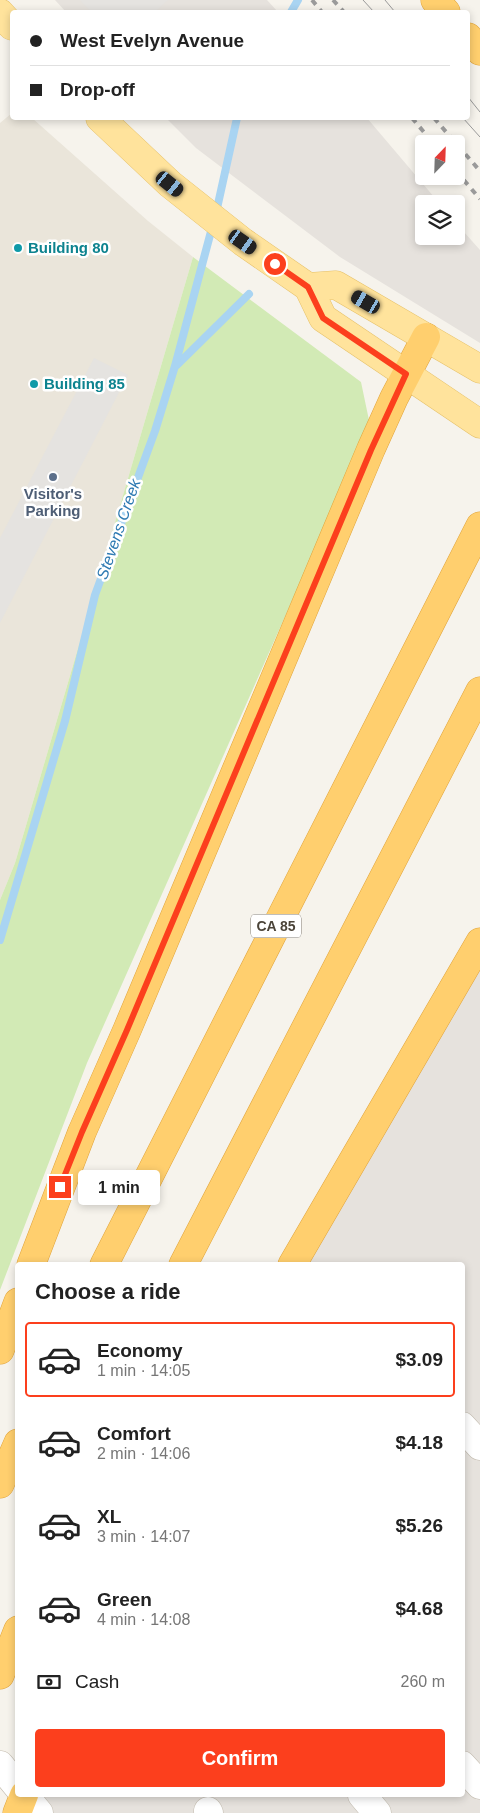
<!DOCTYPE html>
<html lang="en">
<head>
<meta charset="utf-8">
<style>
	:root { --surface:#fff; --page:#f2f2f2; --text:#222; --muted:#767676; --line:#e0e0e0; --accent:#fc3f1d }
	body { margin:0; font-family:Arial,sans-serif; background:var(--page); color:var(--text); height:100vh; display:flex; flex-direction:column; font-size:19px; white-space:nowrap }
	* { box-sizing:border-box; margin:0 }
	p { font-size:16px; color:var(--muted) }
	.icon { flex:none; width:28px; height:28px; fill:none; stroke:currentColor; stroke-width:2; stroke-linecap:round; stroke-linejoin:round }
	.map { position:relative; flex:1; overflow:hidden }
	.sheet { position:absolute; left:15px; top:1262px; width:450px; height:535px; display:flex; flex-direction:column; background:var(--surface); border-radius:5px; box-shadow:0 2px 8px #0003 }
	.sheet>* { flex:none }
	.top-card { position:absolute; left:10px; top:10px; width:460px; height:110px; border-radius:5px; box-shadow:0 2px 8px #0003; display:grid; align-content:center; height:110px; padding:0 20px; background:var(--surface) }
	.needle { width:32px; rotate:23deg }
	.controls { position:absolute; left:415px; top:135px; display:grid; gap:10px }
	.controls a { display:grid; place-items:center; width:50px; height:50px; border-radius:5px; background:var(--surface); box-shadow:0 2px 8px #0003; font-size:25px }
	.end { position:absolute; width:22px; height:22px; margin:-11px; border:6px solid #fc3f1d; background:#fff; box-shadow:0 0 0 2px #fff }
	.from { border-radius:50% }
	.bubble { position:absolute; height:35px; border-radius:5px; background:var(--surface); box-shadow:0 2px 8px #0003; font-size:16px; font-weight:600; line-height:35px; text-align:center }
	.car { position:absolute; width:15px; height:30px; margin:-15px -8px; border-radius:6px; box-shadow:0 0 4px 1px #0007; background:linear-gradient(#222 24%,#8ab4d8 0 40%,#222 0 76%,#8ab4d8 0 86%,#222 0) }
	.top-card b { display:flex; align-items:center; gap:18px; height:48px; font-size:19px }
	.top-card b+b { border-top:1px solid var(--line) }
	.top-card i { width:12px; height:12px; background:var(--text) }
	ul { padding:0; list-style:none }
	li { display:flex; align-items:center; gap:15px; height:75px; margin:0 10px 8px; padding:0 10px; border:2px solid transparent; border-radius:5px }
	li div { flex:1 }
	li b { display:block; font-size:19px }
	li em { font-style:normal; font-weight:600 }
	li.active { border-color:var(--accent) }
	li>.icon { width:45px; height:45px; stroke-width:1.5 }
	h2 { padding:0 20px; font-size:22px; line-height:60px }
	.pay { display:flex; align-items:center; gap:12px; height:55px; padding:0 20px; font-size:19px }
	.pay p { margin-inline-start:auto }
	.primary-button { display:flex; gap:10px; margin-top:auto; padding:10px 20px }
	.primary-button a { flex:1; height:58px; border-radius:5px; background:var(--accent); color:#fff; font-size:20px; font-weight:600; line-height:58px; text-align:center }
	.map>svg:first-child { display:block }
	.residential { fill:#eae5da }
	.industrial { fill:#e6e2dd }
	.green { fill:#d2eab5 }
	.parking { fill:#e5e3e0 }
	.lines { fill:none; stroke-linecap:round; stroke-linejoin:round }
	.stream { stroke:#a9d4f2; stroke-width:8 }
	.minor-casing { stroke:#c2bbae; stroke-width:29 }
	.major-casing { stroke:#e6c16a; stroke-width:29 }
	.highway-casing { stroke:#e0a43c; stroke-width:29 }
	.minor { stroke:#fff; stroke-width:28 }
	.major { stroke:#ffe39c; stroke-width:28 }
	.highway { stroke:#ffcf6e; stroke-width:28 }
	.tram { stroke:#9a9a9a; stroke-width:1 }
	.rail { stroke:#9a9a9a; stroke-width:4; stroke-dasharray:6 6; stroke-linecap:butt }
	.route { stroke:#fc3f1d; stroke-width:6 }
	.culture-dot { fill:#0f9aa8; stroke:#fff; stroke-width:2 }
	.service-dot { fill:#5c6f8a; stroke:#fff; stroke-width:2 }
	.labels { text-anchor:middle; stroke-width:5; stroke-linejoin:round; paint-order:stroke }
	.shield { fill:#fff; stroke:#817c74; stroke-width:1 }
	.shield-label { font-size:14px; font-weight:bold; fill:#4b4439 }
	.culture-label { font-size:15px; font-weight:bold; fill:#0d838f; stroke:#fff; text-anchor:start }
	.service-label { font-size:15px; font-weight:bold; fill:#4e5e75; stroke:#fff }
	.water-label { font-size:16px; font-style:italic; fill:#2e7ab2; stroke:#fff }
</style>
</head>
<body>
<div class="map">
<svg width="480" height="1813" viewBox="0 0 480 1813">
	<rect width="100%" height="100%" fill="#f6f3ec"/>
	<polygon class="residential" points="12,113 12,118 32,118 148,221 193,257 15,863 0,900 0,123"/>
	<g class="industrial">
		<polygon points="55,0 267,0 278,12 66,12"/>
		<polygon points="166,118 367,118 440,204 424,204 424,236 456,236 456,223 480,250 480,343 340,257 196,148"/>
		<polygon points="480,956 480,1813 35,1813 43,1795 462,1795 462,1265 301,1265"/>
	</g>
	<polygon class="green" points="193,257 361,382 370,425 87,1063 0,1290 0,900 15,863"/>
	<g class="parking">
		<polygon points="80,0 168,0 156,11 157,12 91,12"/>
		<polygon points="94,358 128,375 0,623 0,538"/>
	</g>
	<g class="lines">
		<g class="stream">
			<polyline points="291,12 298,0"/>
			<polyline points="216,213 237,118"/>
			<polyline points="177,365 249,294"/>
			<polyline points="0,940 65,721 95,595 155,431 175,366 213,224"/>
		</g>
		<g class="minor-casing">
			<g id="minor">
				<polyline points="462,1426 480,1446"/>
				<polyline points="0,1765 18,1787"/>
				<polyline points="462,1765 480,1785"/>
				<polyline points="24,1795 39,1813"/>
				<polyline points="362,1795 377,1813"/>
				<polyline points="208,1811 209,1813"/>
			</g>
		</g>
		<g class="major-casing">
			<g id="major">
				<polyline points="0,13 12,26"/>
				<polyline points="100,118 170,184 243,242 308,287 323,318 480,424"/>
				<polyline points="308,287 336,285 480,369"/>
			</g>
		</g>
		<g class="highway-casing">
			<g id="highway">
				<polyline points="435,0 446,12"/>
				<polyline points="468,37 480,51"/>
				<polyline points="31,1265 82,1132 127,1030 371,449 394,398 426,337"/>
				<polyline points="104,1265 480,526"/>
				<polyline points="183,1265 480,691"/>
				<polyline points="292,1265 480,942"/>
				<polyline points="0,1350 18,1302"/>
				<polyline points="0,1484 18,1443"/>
				<polyline points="0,1675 18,1630"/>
				<polyline points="17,1813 24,1795"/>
			</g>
		</g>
		<use href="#minor" class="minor"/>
		<use href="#major" class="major"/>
		<use href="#highway" class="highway"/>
		<g class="tram">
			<polyline points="363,0 374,12"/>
			<polyline points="385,0 395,12"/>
			<polyline points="468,97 480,112"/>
			<polyline points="463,118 480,137"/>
		</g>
		<g class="rail">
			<polyline points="312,0 322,12"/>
			<polyline points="333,0 344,12"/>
			<polyline points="412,118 434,144"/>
			<polyline points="434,118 480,171"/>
			<polyline points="456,171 480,199"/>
		</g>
	</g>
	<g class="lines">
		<polyline class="route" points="60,1187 82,1132 127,1030 371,450 406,374 323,318 308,287 275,264"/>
	</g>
	<g class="culture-dot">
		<circle cx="18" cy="248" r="5"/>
		<circle cx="34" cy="384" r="5"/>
	</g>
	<circle class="service-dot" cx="53" cy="477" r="5"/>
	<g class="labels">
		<rect class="shield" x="251" y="914.5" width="50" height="23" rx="4"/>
		<g class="shield-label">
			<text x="276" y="931">CA 85</text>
		</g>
		<g class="culture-label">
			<text x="28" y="253">Building 80</text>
			<text x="44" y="389">Building 85</text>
		</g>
		<g class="service-label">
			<text x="53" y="499">Visitor's<tspan x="53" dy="17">Parking</tspan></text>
		</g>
		<g class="water-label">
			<text transform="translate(118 529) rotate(-71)" y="6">Stevens Creek</text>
		</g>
	</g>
</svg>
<div class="controls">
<a><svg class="needle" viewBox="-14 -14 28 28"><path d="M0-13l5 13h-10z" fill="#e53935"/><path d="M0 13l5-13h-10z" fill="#767676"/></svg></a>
<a><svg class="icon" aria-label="layers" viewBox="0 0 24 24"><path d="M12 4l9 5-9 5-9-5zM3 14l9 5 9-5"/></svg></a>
</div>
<i class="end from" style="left:275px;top:264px"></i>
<i class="end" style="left:60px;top:1187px"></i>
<div class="bubble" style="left:78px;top:1170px;width:82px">1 min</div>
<i class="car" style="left:170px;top:184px;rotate:129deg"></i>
<i class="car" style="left:243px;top:242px;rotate:125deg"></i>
<i class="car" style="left:366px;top:302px;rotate:300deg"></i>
<div class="top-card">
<b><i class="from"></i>West Evelyn Avenue</b>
<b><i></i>Drop-off</b>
</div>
<section class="sheet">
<h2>Choose a ride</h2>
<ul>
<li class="active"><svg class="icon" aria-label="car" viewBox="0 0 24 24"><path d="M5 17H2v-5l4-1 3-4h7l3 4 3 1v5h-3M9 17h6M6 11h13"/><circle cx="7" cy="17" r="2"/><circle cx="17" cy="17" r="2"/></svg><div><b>Economy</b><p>1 min · 14:05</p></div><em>$3.09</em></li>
<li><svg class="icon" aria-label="car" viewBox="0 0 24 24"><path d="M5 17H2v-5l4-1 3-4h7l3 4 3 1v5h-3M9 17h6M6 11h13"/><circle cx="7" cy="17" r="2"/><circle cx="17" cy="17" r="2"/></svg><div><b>Comfort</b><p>2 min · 14:06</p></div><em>$4.18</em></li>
<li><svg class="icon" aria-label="car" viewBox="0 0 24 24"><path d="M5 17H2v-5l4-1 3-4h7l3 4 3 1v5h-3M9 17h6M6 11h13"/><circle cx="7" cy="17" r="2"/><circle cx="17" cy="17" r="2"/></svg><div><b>XL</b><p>3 min · 14:07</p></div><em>$5.26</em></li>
<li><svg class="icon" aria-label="car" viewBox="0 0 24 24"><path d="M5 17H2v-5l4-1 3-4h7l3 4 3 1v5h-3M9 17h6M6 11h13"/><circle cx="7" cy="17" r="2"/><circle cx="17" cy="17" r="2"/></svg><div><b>Green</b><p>4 min · 14:08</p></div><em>$4.68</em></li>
</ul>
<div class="pay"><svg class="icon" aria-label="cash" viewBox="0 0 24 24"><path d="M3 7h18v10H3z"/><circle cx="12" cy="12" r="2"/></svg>Cash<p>260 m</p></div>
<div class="primary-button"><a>Confirm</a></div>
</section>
</div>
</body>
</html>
